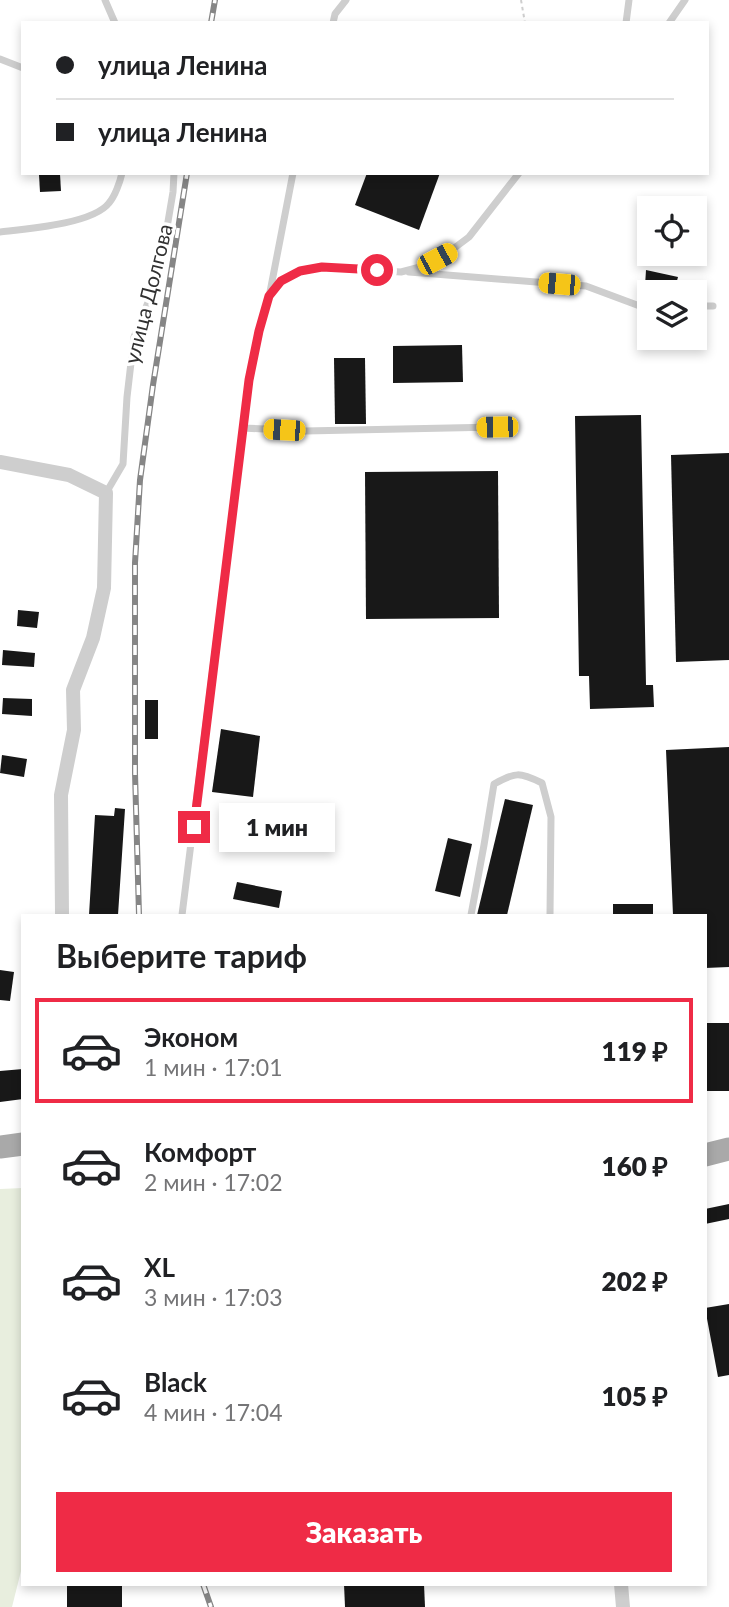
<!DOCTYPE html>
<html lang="ru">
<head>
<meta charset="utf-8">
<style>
	:root { --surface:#fff; --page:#f2f2f2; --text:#202124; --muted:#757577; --line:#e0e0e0; --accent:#ef2b46 }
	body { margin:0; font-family:Lato,sans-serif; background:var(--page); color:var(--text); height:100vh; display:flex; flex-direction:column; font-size:26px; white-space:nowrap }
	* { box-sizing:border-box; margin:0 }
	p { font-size:23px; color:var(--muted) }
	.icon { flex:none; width:38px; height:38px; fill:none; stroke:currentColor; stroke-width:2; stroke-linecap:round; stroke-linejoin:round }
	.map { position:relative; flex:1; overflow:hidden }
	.details { position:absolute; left:21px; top:914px; width:686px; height:672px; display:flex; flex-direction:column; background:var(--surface); border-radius:0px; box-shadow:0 4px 10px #0003 }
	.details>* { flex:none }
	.hud { position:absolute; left:21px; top:21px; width:688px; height:154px; border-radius:0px; box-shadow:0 4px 10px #0003; display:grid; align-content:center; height:154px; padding:0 35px; background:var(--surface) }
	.buttons { position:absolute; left:637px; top:196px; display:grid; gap:14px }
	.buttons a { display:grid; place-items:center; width:70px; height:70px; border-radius:0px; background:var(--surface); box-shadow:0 4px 10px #0003; font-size:35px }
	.end { position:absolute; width:32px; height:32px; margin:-16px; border:9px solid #ef2b46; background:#fff; box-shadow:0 0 0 4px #fff }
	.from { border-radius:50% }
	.bubble { position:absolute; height:49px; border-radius:0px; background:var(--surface); box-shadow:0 4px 10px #0003; font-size:23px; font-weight:800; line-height:49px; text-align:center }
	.car { position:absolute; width:21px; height:42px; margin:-21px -10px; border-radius:9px; box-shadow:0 0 5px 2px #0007; background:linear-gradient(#f5c518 24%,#345 0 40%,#f5c518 0 76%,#345 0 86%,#f5c518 0) }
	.hud b { display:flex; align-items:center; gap:24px; height:66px; font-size:26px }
	.hud b+b { border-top:2px solid var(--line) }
	.hud i { width:18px; height:18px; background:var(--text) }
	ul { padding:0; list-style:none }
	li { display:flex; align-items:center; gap:21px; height:105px; margin:0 14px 10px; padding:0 21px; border:4px solid transparent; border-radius:0px }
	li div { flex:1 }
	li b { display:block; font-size:26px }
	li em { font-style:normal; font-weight:800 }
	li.active { border-color:var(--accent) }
	li>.icon { width:63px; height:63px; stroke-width:1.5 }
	h2 { padding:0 35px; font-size:32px; line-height:84px }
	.button { display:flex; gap:14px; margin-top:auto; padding:14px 35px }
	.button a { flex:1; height:80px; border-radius:0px; background:var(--accent); color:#fff; font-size:28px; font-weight:800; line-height:80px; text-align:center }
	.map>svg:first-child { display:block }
	.green { fill:#e8eede }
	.building { fill:#181818 }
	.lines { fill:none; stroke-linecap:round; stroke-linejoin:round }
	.path { stroke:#cecece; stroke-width:2; stroke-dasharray:3.5 3.5; stroke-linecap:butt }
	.lane { stroke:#cecece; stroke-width:7 }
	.street { stroke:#cecece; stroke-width:14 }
	.primary { stroke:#a9a9a9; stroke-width:23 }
	.rail-casing { stroke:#868686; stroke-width:6 }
	.rail { stroke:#fff; stroke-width:3.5; stroke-dasharray:10; stroke-linecap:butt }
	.route { stroke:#ef2b46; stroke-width:9 }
	.labels { text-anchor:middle; stroke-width:7; stroke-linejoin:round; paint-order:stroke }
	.street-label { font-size:21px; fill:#313131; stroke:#fff }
</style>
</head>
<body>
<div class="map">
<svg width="729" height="1607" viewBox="0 0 729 1607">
	<rect width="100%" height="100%" fill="#fff"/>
	<polygon class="green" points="23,1188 23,1563 12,1607 0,1607 0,1189"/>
	<g class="building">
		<polygon points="367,173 440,173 419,230 355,205"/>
		<polygon points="60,174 61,191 40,192 39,175"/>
		<polygon points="646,270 678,277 674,292 668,292 645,286"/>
		<polygon points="462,345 463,382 393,383 393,346"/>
		<polygon points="334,358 365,358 366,424 335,424"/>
		<polygon points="641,415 646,685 653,685 654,707 590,709 589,676 579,676 575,416"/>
		<polygon points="729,453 729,660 676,662 671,455"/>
		<polygon points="498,471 499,618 366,619 365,472"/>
		<polygon points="18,610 39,612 37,628 17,626"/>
		<polygon points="3,650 35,653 34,667 2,665"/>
		<polygon points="3,698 32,699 32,716 2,714"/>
		<rect x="145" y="700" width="13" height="39"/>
		<polygon points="221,729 260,736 253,797 212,792"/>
		<polygon points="729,747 729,967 705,968 705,915 673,915 666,750"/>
		<polygon points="2,755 27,759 24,777 0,773"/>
		<polygon points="505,799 533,805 507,915 477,915"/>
		<polygon points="115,808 125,809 118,915 89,915 95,815 114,816"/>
		<polygon points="448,838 472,844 460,897 435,891"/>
		<polygon points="237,882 282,891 279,908 233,899"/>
		<rect x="613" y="904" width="40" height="11"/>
		<polygon points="0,970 14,972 10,1001 0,1000"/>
		<rect x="705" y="1023" width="24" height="68"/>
		<polygon points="23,1069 23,1099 0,1102 0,1071"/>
		<polygon points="729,1204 729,1219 705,1224 705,1209"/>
		<polygon points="729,1304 729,1375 718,1377 705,1308"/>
		<rect x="67" y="1584" width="55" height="23"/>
		<polygon points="344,1584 424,1584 425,1607 345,1607"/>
	</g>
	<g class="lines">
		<polyline class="path" points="521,0 525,23"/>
		<g class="lane">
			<polyline points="105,0 115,23"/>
			<polyline points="333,23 335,14 346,0"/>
			<polyline points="626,23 629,0"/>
			<polyline points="669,23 685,0"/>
			<polyline points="0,59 23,68"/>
			<path d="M0 232C26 229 93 224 109 203 115 196 120 182 122 173"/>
			<polyline points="409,272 586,286 645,308 649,308"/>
			<polyline points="270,292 293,173"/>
			<polyline points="695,306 713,306"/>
			<polyline points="243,428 305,431 497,427"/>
			<polyline points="106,493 123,464 127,397 134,337 159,275 173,192 174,173"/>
			<polyline points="182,915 249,380 259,331 269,296 281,281 300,271 322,267 401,272 424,266 449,252 469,237 519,173"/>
			<path d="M471 915 484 845 494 784C516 772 519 772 542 783L551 817 550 915"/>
		</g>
		<g class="street">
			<polyline points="0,462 69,475 106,493 104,588 93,638 73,690 74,730 61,795 62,915"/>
			<polyline points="621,1584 623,1607"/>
		</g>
		<g class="primary">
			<polyline points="0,1147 23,1144"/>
			<polyline points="705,1155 729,1149"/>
		</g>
		<g class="rail-casing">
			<g id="rail">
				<polyline points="211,23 215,0"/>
				<polyline points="139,915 135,773 135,563 140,480 153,385 187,173"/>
				<polyline points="203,1584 211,1607"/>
			</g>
		</g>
		<use href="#rail" class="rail"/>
	</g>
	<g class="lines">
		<polyline class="route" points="194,827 249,380 259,331 269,296 281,281 300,271 322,267 377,270"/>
	</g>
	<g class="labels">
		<g class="street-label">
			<text transform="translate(149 294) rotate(-76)" y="7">улица Долгова</text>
		</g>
	</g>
</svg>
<div class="buttons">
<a><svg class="icon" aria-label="locate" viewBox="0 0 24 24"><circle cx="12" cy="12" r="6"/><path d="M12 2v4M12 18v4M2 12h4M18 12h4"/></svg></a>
<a><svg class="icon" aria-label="layers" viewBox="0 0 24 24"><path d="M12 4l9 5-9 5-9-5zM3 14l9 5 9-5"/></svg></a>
</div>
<i class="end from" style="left:377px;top:270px"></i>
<i class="end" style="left:194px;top:827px"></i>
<div class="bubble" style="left:219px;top:803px;width:116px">1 мин</div>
<i class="car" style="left:437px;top:259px;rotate:62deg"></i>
<i class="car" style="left:559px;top:284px;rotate:275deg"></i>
<i class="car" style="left:497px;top:427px;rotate:269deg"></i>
<i class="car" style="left:284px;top:430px;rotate:273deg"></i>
<div class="hud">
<b><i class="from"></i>улица Ленина</b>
<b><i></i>улица Ленина</b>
</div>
<section class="details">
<h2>Выберите тариф</h2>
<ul>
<li class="active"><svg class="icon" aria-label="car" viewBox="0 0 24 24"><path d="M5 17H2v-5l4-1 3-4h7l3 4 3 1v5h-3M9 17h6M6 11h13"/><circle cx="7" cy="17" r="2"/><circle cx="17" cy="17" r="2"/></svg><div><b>Эконом</b><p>1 мин · 17:01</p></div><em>119 ₽</em></li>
<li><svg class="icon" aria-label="car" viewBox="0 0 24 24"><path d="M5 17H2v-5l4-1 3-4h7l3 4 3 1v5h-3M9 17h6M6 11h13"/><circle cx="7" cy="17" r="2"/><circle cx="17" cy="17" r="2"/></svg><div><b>Комфорт</b><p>2 мин · 17:02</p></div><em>160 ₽</em></li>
<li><svg class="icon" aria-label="car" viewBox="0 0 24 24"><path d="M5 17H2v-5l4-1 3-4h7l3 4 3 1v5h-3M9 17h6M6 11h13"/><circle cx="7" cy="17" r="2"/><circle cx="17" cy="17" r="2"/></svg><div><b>XL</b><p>3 мин · 17:03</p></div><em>202 ₽</em></li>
<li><svg class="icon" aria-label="car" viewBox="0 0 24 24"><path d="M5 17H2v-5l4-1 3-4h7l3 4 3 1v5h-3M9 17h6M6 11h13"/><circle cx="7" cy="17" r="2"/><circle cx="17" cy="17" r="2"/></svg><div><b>Black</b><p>4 мин · 17:04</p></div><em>105 ₽</em></li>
</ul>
<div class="button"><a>Заказать</a></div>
</section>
</div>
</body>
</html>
